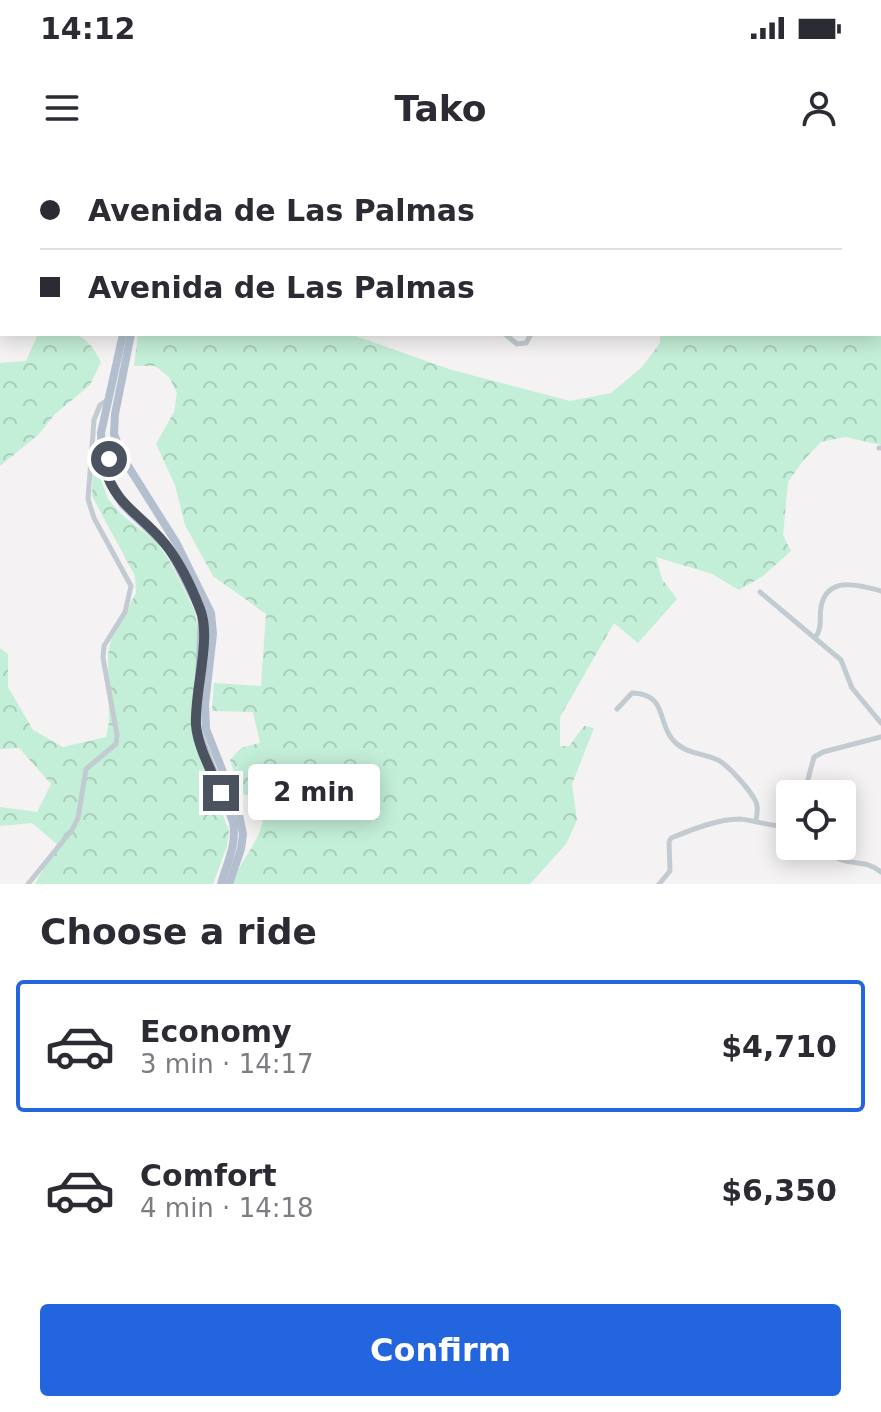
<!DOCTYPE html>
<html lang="en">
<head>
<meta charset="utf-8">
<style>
	:root { --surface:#fff; --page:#f7f7f7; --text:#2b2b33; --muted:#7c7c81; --line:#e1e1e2; --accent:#2265de }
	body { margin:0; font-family:"DejaVu Sans",sans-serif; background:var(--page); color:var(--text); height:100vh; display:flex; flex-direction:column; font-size:30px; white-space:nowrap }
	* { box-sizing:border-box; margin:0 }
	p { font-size:26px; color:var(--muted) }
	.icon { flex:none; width:44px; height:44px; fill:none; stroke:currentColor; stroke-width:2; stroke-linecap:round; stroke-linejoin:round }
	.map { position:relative; height:724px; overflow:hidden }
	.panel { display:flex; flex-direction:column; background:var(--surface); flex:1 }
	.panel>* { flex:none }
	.top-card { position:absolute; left:0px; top:0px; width:882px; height:176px; box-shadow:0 4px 20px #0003; display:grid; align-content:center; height:176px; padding:0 40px; background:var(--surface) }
	.tools { position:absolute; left:776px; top:620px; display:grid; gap:16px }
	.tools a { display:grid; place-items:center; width:80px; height:80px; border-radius:8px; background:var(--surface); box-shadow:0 4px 20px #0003; font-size:40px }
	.end { position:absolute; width:36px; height:36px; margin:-18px; border:10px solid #4a535f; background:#fff; box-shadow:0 0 0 4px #fff }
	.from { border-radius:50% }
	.bubble { position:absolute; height:56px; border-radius:8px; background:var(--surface); box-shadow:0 4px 20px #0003; font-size:26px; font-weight:700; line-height:56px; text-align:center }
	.top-card b { display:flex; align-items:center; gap:28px; height:76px; font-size:30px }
	.top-card b+b { border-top:2px solid var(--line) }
	.top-card i { width:20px; height:20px; background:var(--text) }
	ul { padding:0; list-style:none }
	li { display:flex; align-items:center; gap:24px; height:132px; margin:0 16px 12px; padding:0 24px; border:4px solid transparent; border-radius:8px }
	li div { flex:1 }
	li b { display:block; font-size:30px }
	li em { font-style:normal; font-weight:700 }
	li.on { border-color:var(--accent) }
	li>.icon { width:72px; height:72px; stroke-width:1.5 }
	h2 { padding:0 40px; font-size:36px; line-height:96px }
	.button { display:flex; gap:16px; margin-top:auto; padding:16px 40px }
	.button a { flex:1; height:92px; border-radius:8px; background:var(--accent); color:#fff; font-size:32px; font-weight:700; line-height:92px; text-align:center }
	.status { display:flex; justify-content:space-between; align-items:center; height:56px; padding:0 40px; background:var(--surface); direction:ltr }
	.status svg { height:22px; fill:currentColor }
	header { display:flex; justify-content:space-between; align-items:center; height:104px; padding:0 40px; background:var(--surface); font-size:36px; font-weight:700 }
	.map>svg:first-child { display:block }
	.forest { fill:url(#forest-crowns) }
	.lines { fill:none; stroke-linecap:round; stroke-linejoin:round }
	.street { stroke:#c3cbd2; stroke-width:5 }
	.primary { stroke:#b3bfcf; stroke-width:8 }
	.route { stroke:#4a535f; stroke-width:10 }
</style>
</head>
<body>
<div class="status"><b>14:12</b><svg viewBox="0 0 49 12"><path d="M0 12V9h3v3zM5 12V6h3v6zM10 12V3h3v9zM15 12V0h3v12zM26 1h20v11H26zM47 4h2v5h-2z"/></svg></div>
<header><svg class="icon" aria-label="menu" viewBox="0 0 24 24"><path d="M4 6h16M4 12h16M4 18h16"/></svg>Tako<svg class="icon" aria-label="person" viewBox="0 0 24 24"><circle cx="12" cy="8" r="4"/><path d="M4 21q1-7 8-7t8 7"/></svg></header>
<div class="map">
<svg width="881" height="724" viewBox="0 0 881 724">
	<defs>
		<pattern id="forest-crowns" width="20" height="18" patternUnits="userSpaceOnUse" patternTransform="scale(2)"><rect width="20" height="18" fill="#c3eed7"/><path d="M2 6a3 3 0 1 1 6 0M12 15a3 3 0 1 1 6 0" fill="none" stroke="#a9cebb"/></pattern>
	</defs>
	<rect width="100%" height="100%" fill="#f4f2f2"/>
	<g class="forest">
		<path d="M838 0H881V285L845 277 821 282 803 301 788 322 783 375 791 391 763 416 739 430 712 414 656 397 662 419 677 439 638 483 614 463 560 557V586H569L584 566 594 568 572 624 577 660 566 684 530 724H233C242 691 273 674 260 637L242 634 230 600 241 588 260 583 253 552 212 551 214 523 261 526 266 454 213 416 185 365 175 325 156 284 174 252 177 233 169 217 155 206H134L138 174H350L452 210 570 241 611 233 642 207 660 183V174H880V2H828Z"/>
		<path d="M38 174C73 174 83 168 101 202L90 225 55 254 38 275 0 306V203L26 201Z"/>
		<polygon points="93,298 108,339 120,353 157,383 168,398 195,451 199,481 191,561 194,579 229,671 227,686 213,724 35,724 57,684 32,663 0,666 0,647 37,652 51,624 19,588 0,589 0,488 8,494 8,527 33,570 63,587 106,577 109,562 108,494 111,480 136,433 135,416 92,336"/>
	</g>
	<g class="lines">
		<g class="street">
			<polyline points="76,0 79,0"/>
			<polyline points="114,0 114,2"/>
			<polyline points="236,0 240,2"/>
			<polyline points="355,0 355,2"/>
			<polyline points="140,2 144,0"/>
			<polyline points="193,2 194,0"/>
			<polyline points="289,2 292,0"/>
			<polyline points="400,2 400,0"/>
			<polyline points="724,2 725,0"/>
			<polyline points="505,174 517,184 526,183 531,174"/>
			<polyline points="879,288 881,288"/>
			<polyline points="760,432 841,500 852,528 881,563"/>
			<path d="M815 478C823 467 819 459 821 447 827 415 860 425 881 431"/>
			<path d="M617 549 632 533C668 534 657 563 673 580 685 594 703 593 718 600 728 605 751 631 756 642 758 647 757 655 756 660"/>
			<polyline points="804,634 814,597 823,592 881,577"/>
			<path d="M821 686C847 712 860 695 881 712"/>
			<polyline points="28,724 72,670 78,658 86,609 116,584 117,575 103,498 104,486 125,452 131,426 94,358 88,339 94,260 100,245 106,241"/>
			<path d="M659 724 670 711 669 682 671 678C691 670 718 659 739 659 756 660 773 668 790 666"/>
		</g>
		<g class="primary">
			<polyline points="162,2 162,0"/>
			<polyline points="170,2 170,0"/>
			<path d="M123 174 101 273 103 304 110 325 123 345 169 389 202 454 197 569 233 662C237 686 227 702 221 724"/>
			<polyline points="131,174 115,254 114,274 123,298 177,384 211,453 213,474 205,544 206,569 238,650 243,674 241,689 229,724"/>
		</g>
	</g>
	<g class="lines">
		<path class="route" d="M109 299 103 304C117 349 140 352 166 385 180 403 192 428 200 449 212 478 194 532 196 565 198 588 212 612 221 633"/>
	</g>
</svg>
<div class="tools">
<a><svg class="icon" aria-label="locate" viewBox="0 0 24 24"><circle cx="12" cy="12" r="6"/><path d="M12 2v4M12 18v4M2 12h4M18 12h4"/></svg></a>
</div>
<i class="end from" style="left:109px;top:299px"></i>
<i class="end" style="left:221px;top:633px"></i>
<div class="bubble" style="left:248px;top:604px;width:132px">2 min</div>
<div class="top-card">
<b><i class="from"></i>Avenida de Las Palmas</b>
<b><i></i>Avenida de Las Palmas</b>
</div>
</div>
<section class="panel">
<h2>Choose a ride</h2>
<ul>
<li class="on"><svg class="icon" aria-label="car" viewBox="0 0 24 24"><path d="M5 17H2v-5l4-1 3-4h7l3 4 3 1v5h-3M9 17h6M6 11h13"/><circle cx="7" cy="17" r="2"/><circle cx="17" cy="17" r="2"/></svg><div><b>Economy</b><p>3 min · 14:17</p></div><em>$4,710</em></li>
<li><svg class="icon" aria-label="car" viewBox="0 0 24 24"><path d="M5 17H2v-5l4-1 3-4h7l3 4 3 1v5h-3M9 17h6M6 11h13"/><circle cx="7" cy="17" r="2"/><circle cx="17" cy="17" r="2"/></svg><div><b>Comfort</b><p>4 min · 14:18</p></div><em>$6,350</em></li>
</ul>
<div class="button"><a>Confirm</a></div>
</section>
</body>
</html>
